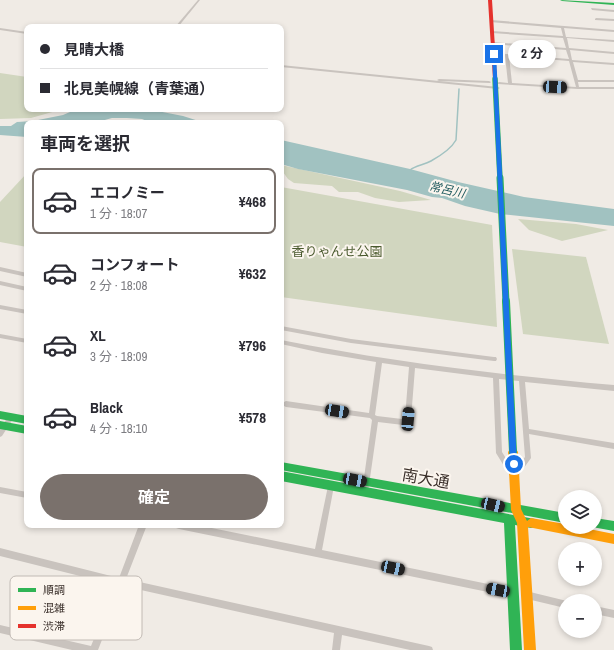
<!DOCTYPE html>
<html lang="ja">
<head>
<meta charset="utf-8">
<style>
	:root { --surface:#fff; --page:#f7f7f7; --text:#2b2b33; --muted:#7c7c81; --line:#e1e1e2; --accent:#7a716c }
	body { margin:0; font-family:"Archivo Narrow","Noto Sans JP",sans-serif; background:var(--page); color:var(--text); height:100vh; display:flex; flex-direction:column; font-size:15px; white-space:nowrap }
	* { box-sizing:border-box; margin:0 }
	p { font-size:13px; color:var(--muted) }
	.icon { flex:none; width:22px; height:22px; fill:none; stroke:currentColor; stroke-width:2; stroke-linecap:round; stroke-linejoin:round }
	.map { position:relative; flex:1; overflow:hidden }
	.side { position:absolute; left:24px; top:120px; width:260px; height:408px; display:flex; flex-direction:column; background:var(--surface); border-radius:8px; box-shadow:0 2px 6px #0003 }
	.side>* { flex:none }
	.hud { position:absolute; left:24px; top:24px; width:260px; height:88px; border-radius:8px; box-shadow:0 2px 6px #0003; display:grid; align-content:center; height:88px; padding:0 16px; background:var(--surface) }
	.tools { position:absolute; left:558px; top:490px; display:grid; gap:8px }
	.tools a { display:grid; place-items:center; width:44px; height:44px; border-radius:50%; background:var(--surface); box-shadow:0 2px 6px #0003; font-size:20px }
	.end { position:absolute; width:18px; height:18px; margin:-9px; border:5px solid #1a73e8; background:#fff; box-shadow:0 0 0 2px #fff }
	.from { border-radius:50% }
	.bubble { position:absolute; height:28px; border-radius:14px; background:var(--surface); box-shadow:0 2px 6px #0003; font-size:13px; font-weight:700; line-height:28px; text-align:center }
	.car { position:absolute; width:12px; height:24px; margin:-12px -6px; border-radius:5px; box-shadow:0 0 3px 1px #0007; background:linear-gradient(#222 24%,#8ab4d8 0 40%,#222 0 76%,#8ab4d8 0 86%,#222 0) }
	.hud b { display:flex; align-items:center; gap:14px; height:38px; font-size:15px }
	.hud b+b { border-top:1px solid var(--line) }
	.hud i { width:10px; height:10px; background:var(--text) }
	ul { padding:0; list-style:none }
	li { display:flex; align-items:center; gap:12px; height:66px; margin:0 8px 6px; padding:0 8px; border:2px solid transparent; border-radius:8px }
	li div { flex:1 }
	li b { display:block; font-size:15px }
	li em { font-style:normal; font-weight:700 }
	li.active { border-color:var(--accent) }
	li>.icon { width:36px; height:36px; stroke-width:1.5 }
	h2 { padding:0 16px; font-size:18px; line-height:48px }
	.action { display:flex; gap:8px; margin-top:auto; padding:8px 16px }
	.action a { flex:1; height:46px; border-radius:24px; background:var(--accent); color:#fff; font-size:16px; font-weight:700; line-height:46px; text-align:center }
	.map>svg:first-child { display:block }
	.green { fill:#d1d6bf }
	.water { fill:#a1c2c1 }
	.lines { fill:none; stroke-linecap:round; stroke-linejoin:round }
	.stream { stroke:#a1c2c1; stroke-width:1.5 }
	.street { fill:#c9c3be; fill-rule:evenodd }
	.fast { fill:#30b455; fill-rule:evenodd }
	.slow { fill:#ff9f0a; fill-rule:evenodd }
	.jam { fill:#e5322d; fill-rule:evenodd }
	.fast-bridge-far2 { stroke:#30b455; stroke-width:5.5 }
	.fast-bridge-far1 { stroke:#30b455; stroke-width:7 }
	.fast-bridge { stroke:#30b455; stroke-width:8 }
	.route { fill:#1a73e8 }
	.labels { text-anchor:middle; stroke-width:4; stroke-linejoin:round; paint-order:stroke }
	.far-water-label { font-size:12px; font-style:italic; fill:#1f5a5e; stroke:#fbf5ee }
	.park-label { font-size:13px; fill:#4a5a2e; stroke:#fbf5ee }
	.near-street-label { font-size:16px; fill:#3b302b; stroke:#fbf5ee }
	.key { fill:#fbf5ee; stroke:#c1bab4; stroke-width:1 }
	.key-label { font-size:11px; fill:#3b302b }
</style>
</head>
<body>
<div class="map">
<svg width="614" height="650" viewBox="0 0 614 650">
	<rect width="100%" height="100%" fill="#f0ebe5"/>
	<g class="green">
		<polygon points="0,73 27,77 27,109 63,109 31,118 0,119"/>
		<polygon points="281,165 400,191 431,200 399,202 375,198 358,192 339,192 332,186 294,183 288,179 283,172 281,172"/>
		<polygon points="27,173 27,247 0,242 0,202"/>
		<polygon points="281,187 492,225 497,327 281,297"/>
		<polygon points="518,219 576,224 608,230 562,241 529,230"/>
		<polygon points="512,249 586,257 609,344 523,334"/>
	</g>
	<g class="water">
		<polygon points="77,109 147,109 183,116 205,123 152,123 142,119 127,118 112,118 94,123 27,123 27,137 0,135 0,126 11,126 17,122 33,121 63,115"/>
		<polygon points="281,140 410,169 458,182 524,197 614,209 614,226 500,214 465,206 442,198 432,197 407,190 298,169 281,164"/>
	</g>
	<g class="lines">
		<path class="stream" d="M410 170C416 165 424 165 431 161 440 156 451 149 456 140L459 89"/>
		<g class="street">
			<polygon points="198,0 200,0 178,27 175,27"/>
			<polygon points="591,8 614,10 614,12 592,10"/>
			<polygon points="596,18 614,19 614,21 595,20 595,19"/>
			<path d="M491 20 614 30V32L564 28 566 37 614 40V42L567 38 569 48 614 52V54L570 50 572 60 614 63V65L573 62 578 80H614V82H578L579 87H614V89H578L498 84 497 83 499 82 508 83 505 56 494 55 492 54 493 53 569 59 566 50 493 44 491 43 493 42 566 48 563 38 492 33 491 32 492 31 563 36 561 28 490 22V20ZM509 56 569 61 576 87 512 83Z"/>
			<polygon points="0,28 27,32 27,34 0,30"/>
			<polygon points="281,65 439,81 437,80 439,79 489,81 491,82 490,83 439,81 498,87 500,88 498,89 281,67"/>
			<polygon points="0,267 27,273 27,277 0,271"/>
			<polygon points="0,281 27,287 27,291 0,285"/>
			<polygon points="0,305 27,310 27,314 0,309"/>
			<polygon points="281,326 351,339 494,357 496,357 497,359 496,361 494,361 351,343 281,330"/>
			<polygon points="0,334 27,339 27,343 0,338"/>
			<path d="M281 340C392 362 501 375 614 385V391L525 382 529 429 614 443V449L529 434 531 458 516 479 514 480 512 479 496 453 493 378 415 368 411 419 410 421 403 425 378 422 368 492 367 494 365 495 363 494 362 492 372 420 370 418 286 407 284 406 283 404 284 402 286 401 369 413 376 362 322 353 281 344ZM382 363 409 367 405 418 402 419 377 416 375 415ZM499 379 519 381 525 457 514 471 502 452Z"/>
			<polygon points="11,414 13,415 14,417 13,419 2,436 0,437 0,429 9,415"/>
			<polygon points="331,483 333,484 334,486 322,550 513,589 516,590 517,593 516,596 513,597 179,529 176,528 175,525 197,525 315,549 328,486 329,484"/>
			<polygon points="0,487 27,492 27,498 0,493"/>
			<polygon points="139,525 147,525 126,579 429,646 432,647 433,650 410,650 342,635 340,650 332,650 334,633 123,586 98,650 72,650 0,633 0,625 91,646 116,585 0,556 0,548 119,578"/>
			<polygon points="526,591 567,601 565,601 565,608 523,598 522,595 523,592"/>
			<polygon points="595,606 614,610 614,618 595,614"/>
		</g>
		<g class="fast">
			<polygon points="560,0 614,3 614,5 562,1"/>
			<polygon points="0,411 27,416 27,424 0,419"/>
			<polygon points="0,421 27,426 27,434 0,429"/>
			<polygon points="281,462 565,513 565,523 281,470"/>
			<polygon points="281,471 535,519 536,523 535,527 531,528 515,525 522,650 510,650 504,523 281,481"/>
			<polygon points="595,518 614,521 614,531 592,527 595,527"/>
		</g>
		<polygon class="slow" points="513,448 516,449 518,452 521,509 527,521 531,518 565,524 565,527 579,527 614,534 614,544 528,527 536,650 524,650 517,523 511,510 508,452 510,449"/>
		<polygon class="jam" points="488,0 492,0 497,79 495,80 493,79"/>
		<polyline class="fast-bridge-far2" points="495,79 500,179"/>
		<polyline class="fast-bridge-far1" points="500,178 506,302"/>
		<polyline class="fast-bridge" points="506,301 513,452"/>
	</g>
	<polygon class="route" points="494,53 496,54 517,464 514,468 510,464 492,54"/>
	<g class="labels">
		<g class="far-water-label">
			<text transform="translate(447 190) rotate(13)" y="4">常呂川</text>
		</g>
		<g class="park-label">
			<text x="337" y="256">香りゃんせ公園</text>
		</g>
		<g class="near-street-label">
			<text transform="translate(426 478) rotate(10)" y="6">南大通</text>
		</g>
	</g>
	<rect x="10" y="576" width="132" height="64" rx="6" class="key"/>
	<rect x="18" y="588" width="18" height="4" fill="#30b455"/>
	<rect x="18" y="606" width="18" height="4" fill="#ff9f0a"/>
	<rect x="18" y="624" width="18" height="4" fill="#e5322d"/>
	<g class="key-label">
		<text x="43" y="594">順調</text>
		<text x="43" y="612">混雑</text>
		<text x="43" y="630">渋滞</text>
	</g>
</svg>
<div class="tools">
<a><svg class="icon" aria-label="layers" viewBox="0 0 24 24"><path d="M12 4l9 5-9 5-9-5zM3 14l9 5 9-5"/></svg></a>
<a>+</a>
<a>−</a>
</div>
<i class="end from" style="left:514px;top:464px"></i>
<i class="end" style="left:494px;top:54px"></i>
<div class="bubble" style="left:508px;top:40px;width:48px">2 分</div>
<i class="car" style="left:555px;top:87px;rotate:93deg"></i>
<i class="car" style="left:337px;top:411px;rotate:99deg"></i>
<i class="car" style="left:408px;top:419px;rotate:5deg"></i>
<i class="car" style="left:355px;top:480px;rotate:101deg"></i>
<i class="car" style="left:493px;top:505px;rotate:103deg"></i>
<i class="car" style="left:393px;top:568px;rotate:102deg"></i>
<i class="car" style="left:498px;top:590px;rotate:281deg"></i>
<div class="hud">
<b><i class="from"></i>見晴大橋</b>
<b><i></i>北見美幌線（青葉通）</b>
</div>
<section class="side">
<h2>車両を選択</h2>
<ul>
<li class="active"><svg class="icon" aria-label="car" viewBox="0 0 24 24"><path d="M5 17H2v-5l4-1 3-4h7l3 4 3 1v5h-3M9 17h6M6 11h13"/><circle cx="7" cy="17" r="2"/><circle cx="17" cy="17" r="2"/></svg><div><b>エコノミー</b><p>1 分 · 18:07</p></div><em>¥468</em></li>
<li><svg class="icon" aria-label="car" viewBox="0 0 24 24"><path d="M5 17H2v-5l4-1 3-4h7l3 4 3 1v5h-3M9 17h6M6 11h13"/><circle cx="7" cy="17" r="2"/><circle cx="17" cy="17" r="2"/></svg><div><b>コンフォート</b><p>2 分 · 18:08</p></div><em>¥632</em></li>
<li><svg class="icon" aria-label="car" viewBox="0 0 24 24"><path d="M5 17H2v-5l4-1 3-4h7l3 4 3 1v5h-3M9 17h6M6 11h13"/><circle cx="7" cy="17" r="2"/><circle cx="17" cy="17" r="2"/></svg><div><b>XL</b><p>3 分 · 18:09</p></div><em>¥796</em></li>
<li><svg class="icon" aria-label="car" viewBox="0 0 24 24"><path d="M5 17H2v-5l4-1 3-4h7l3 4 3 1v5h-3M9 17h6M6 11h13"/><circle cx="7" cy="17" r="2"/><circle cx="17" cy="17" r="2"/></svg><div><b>Black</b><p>4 分 · 18:10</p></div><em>¥578</em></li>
</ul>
<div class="action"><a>確定</a></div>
</section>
</div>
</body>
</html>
